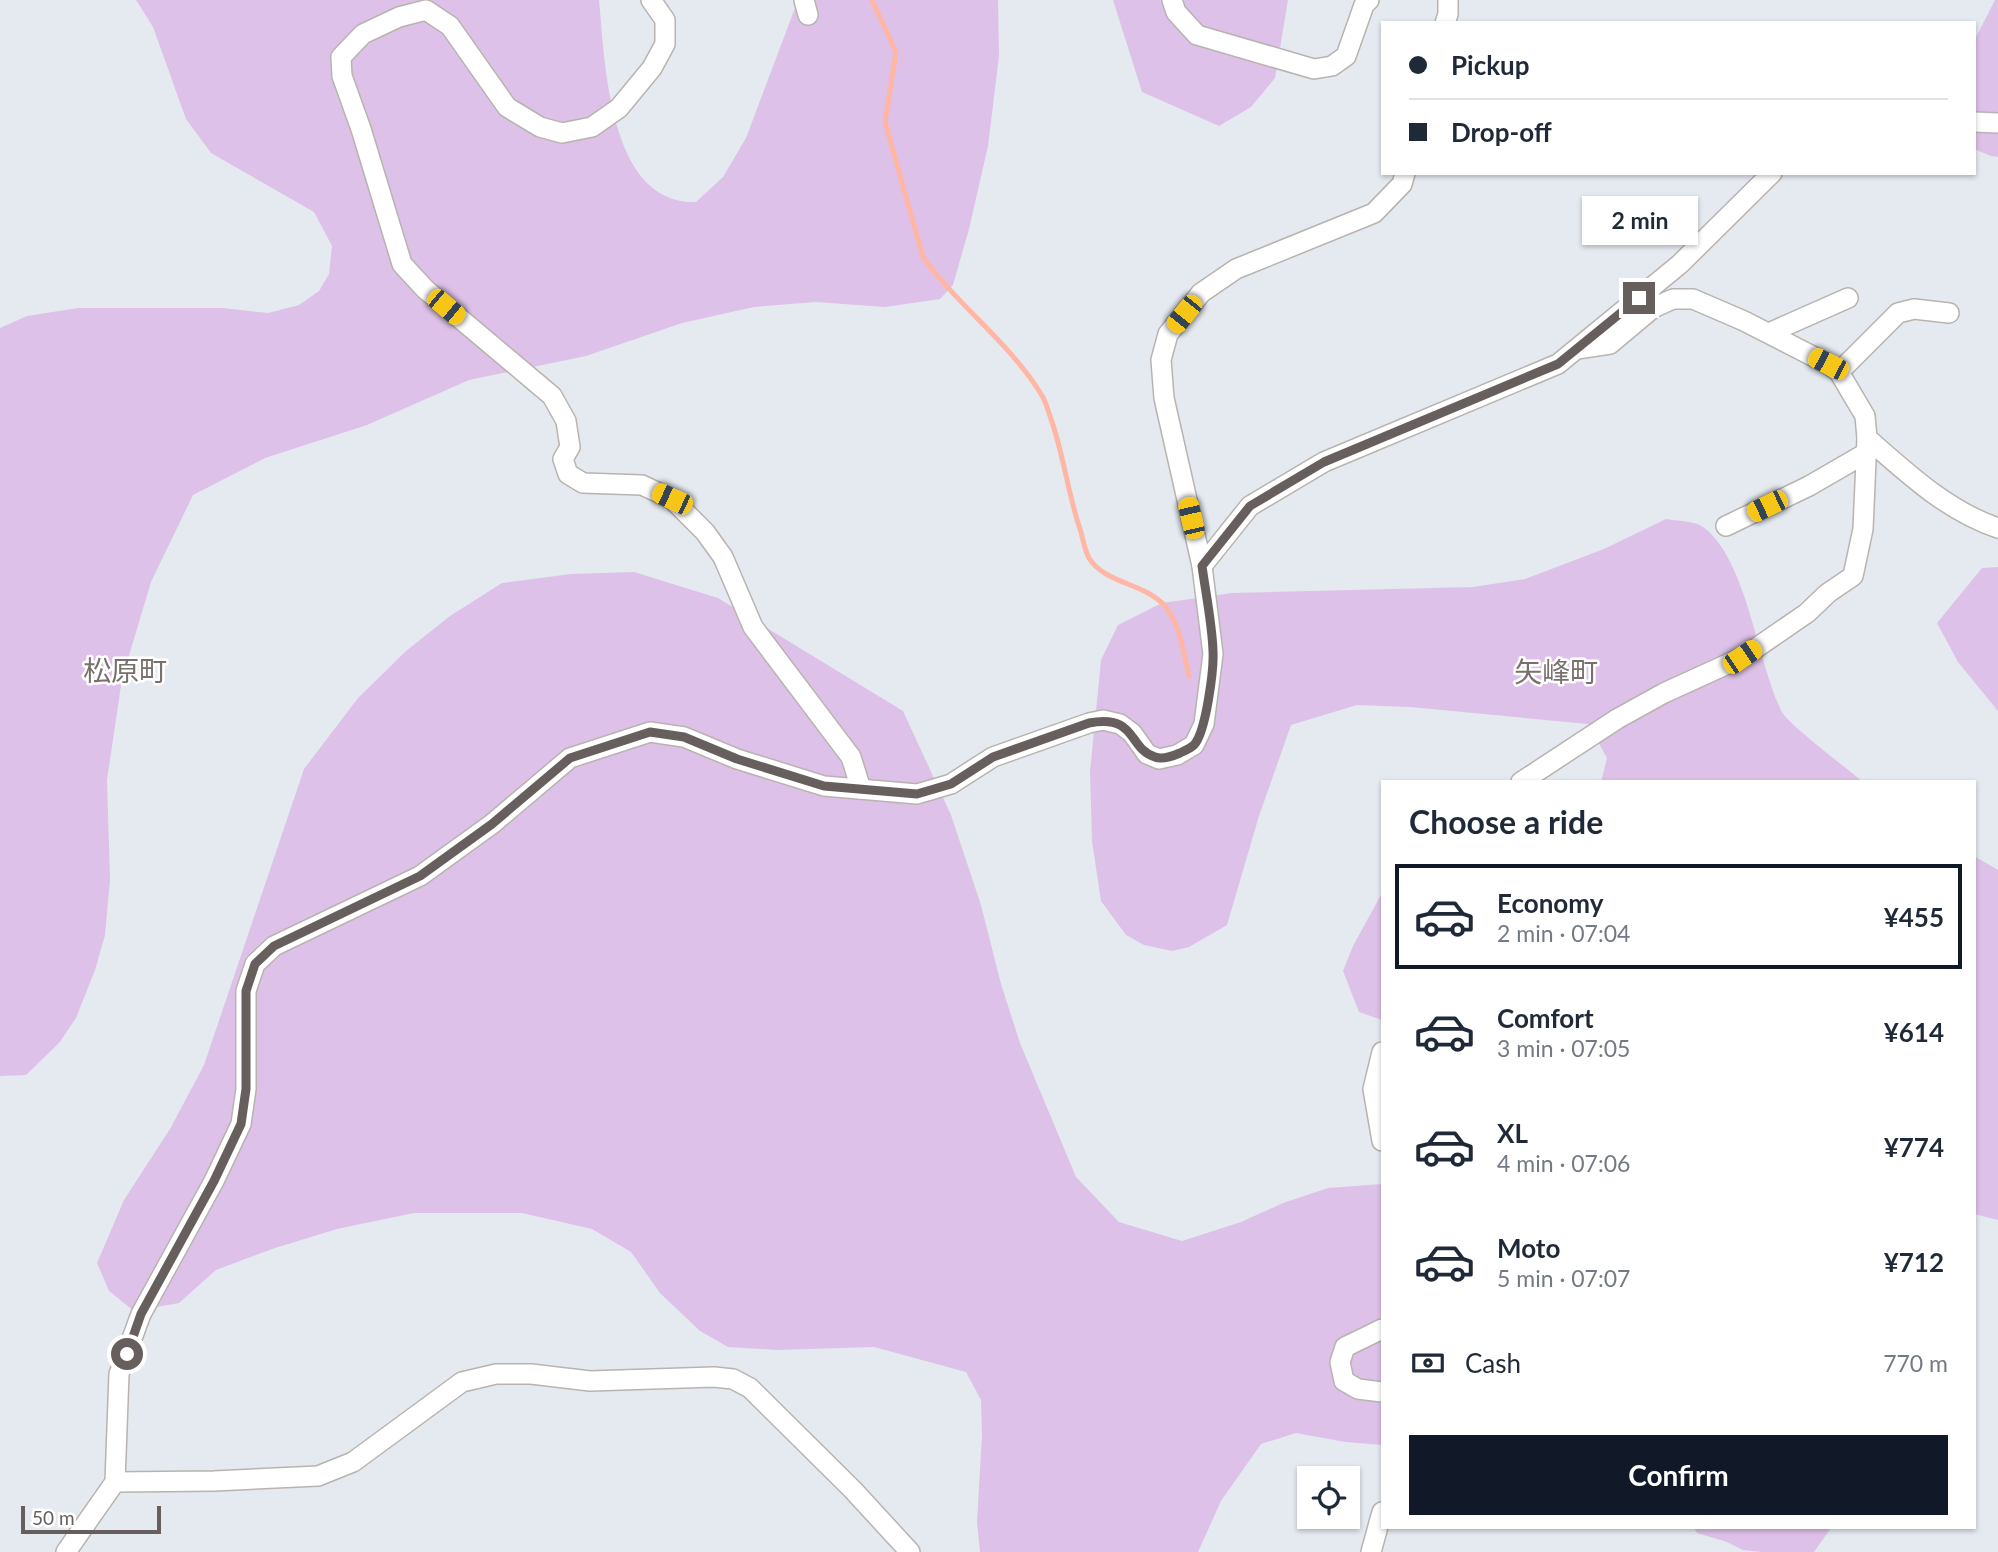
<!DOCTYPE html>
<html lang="en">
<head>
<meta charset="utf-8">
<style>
	:root { --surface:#fff; --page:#f6f6f7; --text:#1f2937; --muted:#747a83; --line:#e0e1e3; --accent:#111827 }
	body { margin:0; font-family:Lato,"Noto Sans JP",sans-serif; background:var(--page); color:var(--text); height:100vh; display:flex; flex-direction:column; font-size:26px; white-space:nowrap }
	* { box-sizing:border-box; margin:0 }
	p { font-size:23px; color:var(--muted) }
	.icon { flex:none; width:38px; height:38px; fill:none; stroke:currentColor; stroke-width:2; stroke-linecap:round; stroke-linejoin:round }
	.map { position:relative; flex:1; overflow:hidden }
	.side { position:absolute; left:1381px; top:780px; width:595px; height:749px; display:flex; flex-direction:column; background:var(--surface); border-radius:0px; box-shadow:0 2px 5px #0004 }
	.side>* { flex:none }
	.guide { position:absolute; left:1381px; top:21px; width:595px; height:154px; border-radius:0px; box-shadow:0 2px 5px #0004; display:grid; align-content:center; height:154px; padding:0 28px; background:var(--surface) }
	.fabs { position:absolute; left:1297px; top:1466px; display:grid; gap:14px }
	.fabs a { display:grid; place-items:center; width:63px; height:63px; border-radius:0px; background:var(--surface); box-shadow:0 2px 5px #0004; font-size:35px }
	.scale { position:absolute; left:21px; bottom:18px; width:140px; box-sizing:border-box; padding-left:7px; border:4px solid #665f5d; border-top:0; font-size:19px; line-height:24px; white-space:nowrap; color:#665f5d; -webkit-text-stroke:5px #fff; paint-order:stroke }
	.end { position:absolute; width:32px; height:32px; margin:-16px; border:9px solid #665f5d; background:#fff; box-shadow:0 0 0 4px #fff }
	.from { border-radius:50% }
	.bubble { position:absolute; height:49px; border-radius:0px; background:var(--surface); box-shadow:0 2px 5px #0004; font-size:23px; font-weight:700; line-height:49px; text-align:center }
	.car { position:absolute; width:21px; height:42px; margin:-21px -10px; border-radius:9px; box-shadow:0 0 5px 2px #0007; background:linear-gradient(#f5c518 24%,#345 0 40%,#f5c518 0 76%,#345 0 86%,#f5c518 0) }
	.guide b { display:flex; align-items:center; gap:24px; height:66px; font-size:26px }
	.guide b+b { border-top:2px solid var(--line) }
	.guide i { width:18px; height:18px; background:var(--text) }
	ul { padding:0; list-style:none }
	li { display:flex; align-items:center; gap:21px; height:105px; margin:0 14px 10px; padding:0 14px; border:4px solid transparent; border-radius:0px }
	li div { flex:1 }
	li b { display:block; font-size:26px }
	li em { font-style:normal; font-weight:700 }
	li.on { border-color:var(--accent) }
	li>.icon { width:63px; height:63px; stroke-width:1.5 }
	h2 { padding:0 28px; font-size:32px; line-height:84px }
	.pay { display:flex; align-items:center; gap:18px; height:77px; padding:0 28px; font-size:26px }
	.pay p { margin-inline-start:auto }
	.action { display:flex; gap:14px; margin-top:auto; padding:14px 28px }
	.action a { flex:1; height:80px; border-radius:0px; background:var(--accent); color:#fff; font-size:28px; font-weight:700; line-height:80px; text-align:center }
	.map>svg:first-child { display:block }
	.green { fill:#dec1e8 }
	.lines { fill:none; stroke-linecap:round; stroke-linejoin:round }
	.stream { stroke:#ffb6a5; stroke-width:5 }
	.street-casing { stroke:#b8b3b0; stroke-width:22 }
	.street { stroke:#fff; stroke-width:19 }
	.route { stroke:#665f5d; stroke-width:9 }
	.labels { text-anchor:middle; stroke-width:5; stroke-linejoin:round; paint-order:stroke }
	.quarter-label { font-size:28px; fill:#78706d; stroke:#fff }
</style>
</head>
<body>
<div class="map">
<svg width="1998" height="1552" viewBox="0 0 1998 1552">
	<rect width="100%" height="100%" fill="#e5eaf0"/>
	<g class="green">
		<path d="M136 0H599C605 61 608 205 696 202L723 177 746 138 798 0H998L999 56 988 146 969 229 953 285 940 299 885 307 816 302 754 307 682 323 586 356 469 380 367 425 265 458 193 495 151 582 122 679 107 780 110 880 105 935 95 970 76 1018 59 1043 26 1075 0 1076V328L27 316 78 308H223L268 313 299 305 319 291 329 274 332 246 314 212 211 153 186 119 153 27Z"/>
		<polygon points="1113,0 1288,0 1275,78 1251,107 1219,126 1142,92"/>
		<polygon points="1995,0 1998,0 1998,157 1991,156 1974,149 1974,41"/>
		<path d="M1666 519C1677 521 1695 521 1703 527 1747 559 1757 662 1782 712 1789 725 1848 769 1863 782H1601L1607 758 1588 724 1410 707 1357 705 1291 725 1259 816 1227 925 1189 947 1172 951 1144 945 1126 935 1101 901 1092 841 1090 772 1101 660 1118 625 1162 603 1232 593 1473 587 1525 579 1604 549Z"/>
		<polygon points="1998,567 1998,711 1958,662 1937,623 1982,568"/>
		<polygon points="634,572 718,598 903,711 951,815 981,905 1001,984 1020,1043 1076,1177 1119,1222 1182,1241 1241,1222 1283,1203 1328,1188 1382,1184 1382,1445 1345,1442 1296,1433 1261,1444 1221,1501 1198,1552 980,1552 977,1522 982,1435 981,1400 966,1372 874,1347 777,1350 728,1347 700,1331 660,1293 631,1252 592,1229 522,1213 414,1213 337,1229 275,1248 216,1270 179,1303 134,1311 109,1291 97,1263 124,1200 170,1129 204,1065 304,769 358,698 406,651 450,616 502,583 571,574"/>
		<polygon points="1974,856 1998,870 1998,1220 1974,1214"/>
		<polygon points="1382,893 1382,1020 1359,1012 1343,971 1353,946"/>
		<polygon points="1694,1528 1831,1528 1814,1552 1762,1552 1743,1550 1727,1542 1697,1533"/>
	</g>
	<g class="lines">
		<path class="stream" d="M872 0 896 52 885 122 923 257C958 306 1009 342 1041 394 1046 401 1048 411 1051 419 1064 456 1068 495 1081 532 1083 540 1085 551 1089 558 1105 584 1145 583 1165 606 1180 624 1184 654 1189 676"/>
		<g class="street-casing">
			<g id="street">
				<polyline points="651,0 665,20 665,44 652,68 619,108 592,127 562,133 540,127 507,107 450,26 426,10 399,17 363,34 341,57 342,76 361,129 402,264 425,289 552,396 566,421 570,447 563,459 568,474 583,483 642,485 672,499 705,532 723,557 753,627 851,757 861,789"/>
				<polyline points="804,0 808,15"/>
				<polyline points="1172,0 1176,12 1197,35 1314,69 1332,66 1346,56 1364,5 1369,0"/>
				<polyline points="1445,23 1448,14 1448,0"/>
				<polyline points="1974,122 1998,123"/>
				<polyline points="1769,333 1848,298"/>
				<polyline points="1839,372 1898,313 1914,309 1949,313"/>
				<path d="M1867 438C1907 473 1947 511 1998 528"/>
				<polyline points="1726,526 1809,486 1866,453"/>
				<polyline points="1202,566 1250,506 1324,462 1558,364 1680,264 1772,173"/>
				<polyline points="1521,782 1617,719 1664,693 1743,657 1807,613 1828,593 1853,576 1863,529 1867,438 1865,416 1839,372 1828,364 1744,321 1693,299 1673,299 1653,308 1610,344 1577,349"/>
				<polyline points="1382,1052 1373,1089 1382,1141"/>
				<polyline points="1382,1329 1345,1347 1340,1362 1344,1381 1358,1389 1382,1392"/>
				<polyline points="115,1482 214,1481 318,1476 353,1462 462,1382 496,1374 531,1374 590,1381 714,1377 733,1379 750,1388 853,1490 910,1552"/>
				<polyline points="66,1552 115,1482 119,1374 141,1314 214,1181 241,1124 246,1089 246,991 255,964 274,946 420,876 492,824 570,758 650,732 684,737 737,759 824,786 917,794 951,784 993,757 1089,723 1103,720 1120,724 1132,733 1147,754 1159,759 1177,755 1194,745 1204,724 1213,654 1202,566 1164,398 1161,360 1168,334 1201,293 1236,269 1374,213 1402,184 1405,173"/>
				<polyline points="1371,1552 1382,1512"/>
			</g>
		</g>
		<use href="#street" class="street"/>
	</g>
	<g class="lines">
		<path class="route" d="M127 1354 141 1314 214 1181 241 1124 246 1089V991L255 964 274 946 420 876 492 824 570 758 650 732 684 737 737 759 824 786 917 794 951 784 993 757 1089 723C1138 714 1127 748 1155 757 1162 760 1173 756 1180 753 1184 751 1191 748 1194 745 1206 732 1214 669 1213 651 1212 623 1206 595 1202 566L1250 506 1324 462 1558 364 1639 298"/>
	</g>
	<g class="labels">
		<g class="quarter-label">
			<text x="125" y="681">松原町</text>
			<text x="1556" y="682">矢峰町</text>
		</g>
	</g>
</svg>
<div class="fabs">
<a><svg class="icon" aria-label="locate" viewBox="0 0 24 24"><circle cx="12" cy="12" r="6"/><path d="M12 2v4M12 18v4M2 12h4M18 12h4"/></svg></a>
</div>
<div class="scale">50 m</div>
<i class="end from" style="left:127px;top:1354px"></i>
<i class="end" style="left:1639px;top:298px"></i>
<div class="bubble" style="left:1582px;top:196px;width:116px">2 min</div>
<i class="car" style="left:446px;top:307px;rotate:130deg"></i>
<i class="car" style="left:1184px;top:314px;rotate:219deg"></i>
<i class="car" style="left:1828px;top:364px;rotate:297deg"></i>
<i class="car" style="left:672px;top:499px;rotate:295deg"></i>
<i class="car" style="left:1767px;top:506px;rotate:244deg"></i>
<i class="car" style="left:1191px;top:518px;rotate:347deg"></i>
<i class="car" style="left:1742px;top:657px;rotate:56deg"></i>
<div class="guide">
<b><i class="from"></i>Pickup</b>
<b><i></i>Drop-off</b>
</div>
<section class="side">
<h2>Choose a ride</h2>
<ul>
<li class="on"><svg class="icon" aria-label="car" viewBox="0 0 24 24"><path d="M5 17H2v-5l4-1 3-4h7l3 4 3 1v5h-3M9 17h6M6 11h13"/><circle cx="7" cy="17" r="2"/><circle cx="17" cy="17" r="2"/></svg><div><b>Economy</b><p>2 min · 07:04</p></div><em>¥455</em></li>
<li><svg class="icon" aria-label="car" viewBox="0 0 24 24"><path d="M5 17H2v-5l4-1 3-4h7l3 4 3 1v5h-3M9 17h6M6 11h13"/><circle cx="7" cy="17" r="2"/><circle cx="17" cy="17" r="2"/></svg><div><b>Comfort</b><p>3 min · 07:05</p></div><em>¥614</em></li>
<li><svg class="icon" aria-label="car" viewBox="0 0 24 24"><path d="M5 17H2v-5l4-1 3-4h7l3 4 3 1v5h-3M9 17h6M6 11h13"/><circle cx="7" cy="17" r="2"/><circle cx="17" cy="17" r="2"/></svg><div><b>XL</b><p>4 min · 07:06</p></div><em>¥774</em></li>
<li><svg class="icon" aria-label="car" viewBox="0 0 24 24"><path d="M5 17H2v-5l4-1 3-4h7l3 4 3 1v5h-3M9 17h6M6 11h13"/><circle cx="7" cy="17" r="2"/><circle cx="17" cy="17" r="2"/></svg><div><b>Moto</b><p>5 min · 07:07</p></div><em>¥712</em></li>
</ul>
<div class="pay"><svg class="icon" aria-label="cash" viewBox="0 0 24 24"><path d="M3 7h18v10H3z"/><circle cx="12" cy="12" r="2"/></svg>Cash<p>770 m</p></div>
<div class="action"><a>Confirm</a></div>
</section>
</div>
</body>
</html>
